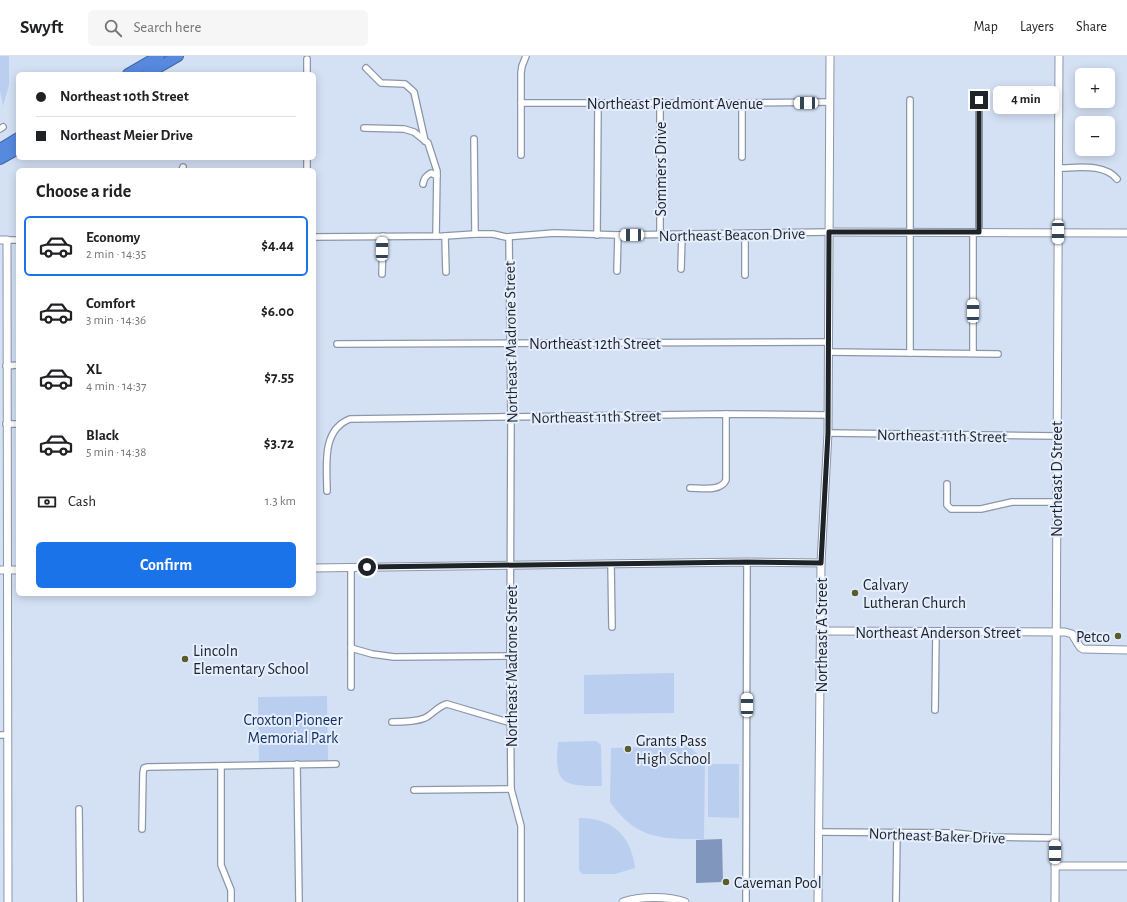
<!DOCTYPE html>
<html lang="en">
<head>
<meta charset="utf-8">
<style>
	:root { --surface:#fff; --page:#f6f6f6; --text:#202124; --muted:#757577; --line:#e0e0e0; --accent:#1a73e8 }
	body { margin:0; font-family:"Alegreya Sans",sans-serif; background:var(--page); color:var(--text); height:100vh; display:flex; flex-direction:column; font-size:15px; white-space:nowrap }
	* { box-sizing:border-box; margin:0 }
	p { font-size:13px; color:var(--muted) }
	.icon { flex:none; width:22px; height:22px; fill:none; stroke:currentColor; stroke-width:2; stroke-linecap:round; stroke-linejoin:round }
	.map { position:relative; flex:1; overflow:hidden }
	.sheet { position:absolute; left:16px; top:112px; width:300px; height:428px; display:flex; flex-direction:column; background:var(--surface); border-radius:6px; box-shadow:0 2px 10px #0003 }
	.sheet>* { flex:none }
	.hud { position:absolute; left:16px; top:16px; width:300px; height:88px; border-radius:6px; box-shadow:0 2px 10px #0003; display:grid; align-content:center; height:88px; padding:0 20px; background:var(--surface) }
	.fabs { position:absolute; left:1075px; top:12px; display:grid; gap:8px }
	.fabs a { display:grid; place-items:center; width:40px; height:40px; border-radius:6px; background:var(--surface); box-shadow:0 2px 10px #0003; font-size:20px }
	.end { position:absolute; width:18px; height:18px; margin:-9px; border:5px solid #1e2229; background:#fff; box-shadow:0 0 0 2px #fff }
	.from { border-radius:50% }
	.bubble { position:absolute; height:28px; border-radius:6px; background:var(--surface); box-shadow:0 2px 10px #0003; font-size:13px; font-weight:700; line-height:28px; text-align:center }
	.car { position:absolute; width:12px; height:24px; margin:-12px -6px; border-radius:5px; box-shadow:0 0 3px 1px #0007; background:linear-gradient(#fff 24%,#345 0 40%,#fff 0 76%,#345 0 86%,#fff 0) }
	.hud b { display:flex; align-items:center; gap:14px; height:38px; font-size:15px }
	.hud b+b { border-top:1px solid var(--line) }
	.hud i { width:10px; height:10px; background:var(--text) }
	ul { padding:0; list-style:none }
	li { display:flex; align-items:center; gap:12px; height:60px; margin:0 8px 6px; padding:0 12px; border:2px solid transparent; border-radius:6px }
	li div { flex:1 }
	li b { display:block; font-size:15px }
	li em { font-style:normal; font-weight:700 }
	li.current { border-color:var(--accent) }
	li>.icon { width:36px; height:36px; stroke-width:1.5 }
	h2 { padding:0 20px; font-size:18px; line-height:48px }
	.pay { display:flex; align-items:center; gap:10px; height:44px; padding:0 20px; font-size:15px }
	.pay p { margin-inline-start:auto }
	.action { display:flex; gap:8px; margin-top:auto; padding:8px 20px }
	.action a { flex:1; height:46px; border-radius:6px; background:var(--accent); color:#fff; font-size:16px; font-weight:700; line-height:46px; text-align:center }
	header { display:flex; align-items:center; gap:24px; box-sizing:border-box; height:56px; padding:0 20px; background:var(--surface); border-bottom:1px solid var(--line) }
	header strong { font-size:19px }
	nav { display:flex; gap:22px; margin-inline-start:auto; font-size:14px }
	.search { width:280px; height:36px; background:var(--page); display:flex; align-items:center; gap:10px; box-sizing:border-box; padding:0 14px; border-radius:6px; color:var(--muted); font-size:15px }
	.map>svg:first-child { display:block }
	.green { fill:#baceef }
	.water { fill:#8096bc }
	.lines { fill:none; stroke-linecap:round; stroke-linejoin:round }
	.minor-casing { stroke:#8b96a9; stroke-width:8 }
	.tertiary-casing { stroke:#8b96a9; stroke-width:9 }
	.motorway-casing { stroke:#43659f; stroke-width:12 }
	.minor { stroke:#fff; stroke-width:5.5 }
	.tertiary { stroke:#fff; stroke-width:7 }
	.motorway { stroke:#5789df; stroke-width:10 }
	.route { stroke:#1e2229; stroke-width:5 }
	.poi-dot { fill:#5a5c29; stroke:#e4eefe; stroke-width:1.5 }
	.labels { text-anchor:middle; stroke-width:4; stroke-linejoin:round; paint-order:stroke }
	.street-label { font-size:16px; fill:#1e2229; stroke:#e4eefe }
	.poi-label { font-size:16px; fill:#1e2229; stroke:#e4eefe; text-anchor:start }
	.park-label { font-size:16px; fill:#122d5c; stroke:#e4eefe }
</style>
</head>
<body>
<header>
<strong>Swyft</strong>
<div class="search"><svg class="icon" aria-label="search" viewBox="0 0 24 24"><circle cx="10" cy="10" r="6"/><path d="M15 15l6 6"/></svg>Search here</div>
<nav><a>Map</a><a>Layers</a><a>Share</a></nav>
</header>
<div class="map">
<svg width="1127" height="846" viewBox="0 0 1127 846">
	<rect width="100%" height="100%" fill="#d4e1f5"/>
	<g class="green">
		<polygon points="0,0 9,0 9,29 3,50 0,34"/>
		<polygon points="674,617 674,657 584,658 584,619"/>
		<polygon points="327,640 328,704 259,705 258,641"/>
		<path d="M596 685 601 689 602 730C561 730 554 728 558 686Z"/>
		<path d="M689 690 705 705 704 783C661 783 637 784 610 746L611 692Z"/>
		<polygon points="708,708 739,708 739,762 708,761"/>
		<path d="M579 762C612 762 631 779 635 812L615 818H582L579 814Z"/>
	</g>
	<polygon class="water" points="722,783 723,826 696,827 696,784"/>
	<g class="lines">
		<g class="minor-casing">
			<g id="minor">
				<polyline points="366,12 381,27 405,28 414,36 425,85"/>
				<polyline points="307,18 307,3"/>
				<polyline points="979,44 979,176"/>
				<polyline points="521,47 742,47 829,46"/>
				<polyline points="742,47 742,101"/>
				<polyline points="364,72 404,73 414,76 428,87 437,115 436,180"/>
				<polyline points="0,73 3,71"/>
				<polyline points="474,83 475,178"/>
				<polyline points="521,99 521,17 522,10 526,0"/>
				<path d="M1058 112C1077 112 1104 107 1117 123"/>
				<polyline points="182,114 183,111"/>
				<polyline points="307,114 307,102"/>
				<path d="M423 128C424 122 426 120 431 117L437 120"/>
				<polyline points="660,178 660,47"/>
				<polyline points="597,179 598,47"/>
				<polyline points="445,180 446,216"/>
				<polyline points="314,181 445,180 475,178 493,178 506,181 554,177 618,179 829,176"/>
				<polyline points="509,181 511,362 510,600 511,733 521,770 521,846"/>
				<polyline points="7,184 18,184"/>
				<polyline points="681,213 682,178"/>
				<polyline points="617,215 618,179"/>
				<polyline points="382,218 383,180"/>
				<polyline points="745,219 745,178"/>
				<polyline points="337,288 828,286"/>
				<polyline points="828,296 998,298"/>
				<polyline points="910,297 910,44"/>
				<polyline points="973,297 973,176"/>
				<polyline points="6,310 18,309"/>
				<polyline points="6,368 18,368"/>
				<polyline points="828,377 1056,380"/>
				<polyline points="947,428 947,449 951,453 981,453 1012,446 1056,446"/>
				<path d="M690 432C701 432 721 436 726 424V358"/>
				<path d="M327 435C327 410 321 374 350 363L726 358 828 359"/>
				<polyline points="611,508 612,571"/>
				<polyline points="351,512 351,631"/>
				<polyline points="351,592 372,598 394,601 510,600"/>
				<polyline points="935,654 936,576"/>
				<path d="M392 666C403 666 415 666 425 662 433 658 438 650 447 648L511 667"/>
				<polyline points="0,679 7,679"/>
				<polyline points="297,708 299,846"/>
				<polyline points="221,710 221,809 231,834 231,846"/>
				<polyline points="414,734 511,733"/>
				<polyline points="79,753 80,846"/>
				<polyline points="142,773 143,717 144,712 148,711 336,708"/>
				<polyline points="819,776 955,777 992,781 1055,782"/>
				<polyline points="746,846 747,506"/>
				<polyline points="896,846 897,777"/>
			</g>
		</g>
		<g class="tertiary-casing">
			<g id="tertiary">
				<polyline points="829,176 1127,177"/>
				<polyline points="0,184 7,184 8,846"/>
				<polyline points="314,512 747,506 821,507"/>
				<polyline points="0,514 18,514"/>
				<polyline points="821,575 1065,576 1072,578 1080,591 1083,593 1127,594"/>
				<polyline points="1055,810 1127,810"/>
				<path d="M623 846C639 840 669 840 685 846"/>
				<polyline points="818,846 821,507 828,377 830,0"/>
				<polyline points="1055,846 1059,0"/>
			</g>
		</g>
		<g class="motorway-casing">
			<g id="motorway">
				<polyline points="128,18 159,0"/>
				<polyline points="147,18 178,0"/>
				<polyline points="0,93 18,82"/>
				<polyline points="0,103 18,93"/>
			</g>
		</g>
		<use href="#minor" class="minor"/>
		<use href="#tertiary" class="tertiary"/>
		<use href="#motorway" class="motorway"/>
	</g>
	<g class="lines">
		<polyline class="route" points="367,511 747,506 821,507 828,377 829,176 979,176 979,44"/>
	</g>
	<g class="poi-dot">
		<circle cx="855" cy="537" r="4"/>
		<circle cx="1118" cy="580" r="4"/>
		<circle cx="185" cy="603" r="4"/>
		<circle cx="628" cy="693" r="4"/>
		<circle cx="726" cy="826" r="4"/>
	</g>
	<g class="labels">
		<g class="street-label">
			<text x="675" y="53">Northeast Piedmont Avenue</text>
			<text transform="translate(660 113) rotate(-90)" y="6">Sommers Drive</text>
			<text transform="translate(732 178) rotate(-1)" y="6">Northeast Beacon Drive</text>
			<text transform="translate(510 286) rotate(-91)" y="6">Northeast Madrone Street</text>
			<text x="595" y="293">Northeast 12th Street</text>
			<text transform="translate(596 360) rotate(-1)" y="6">Northeast 11th Street</text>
			<text transform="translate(942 379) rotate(1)" y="6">Northeast 11th Street</text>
			<text transform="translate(1056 423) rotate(-90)" y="6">Northeast D Street</text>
			<text x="938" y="582">Northeast Anderson Street</text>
			<text transform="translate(821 579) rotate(-90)" y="6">Northeast A Street</text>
			<text transform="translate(511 610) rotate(-90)" y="6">Northeast Madrone Street</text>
			<text transform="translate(937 779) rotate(2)" y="6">Northeast Baker Drive</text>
		</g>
		<g class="poi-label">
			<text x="863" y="534">Calvary<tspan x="863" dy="18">Lutheran Church</tspan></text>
			<text x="1110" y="586" text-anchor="end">Petco</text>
			<text x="193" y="600">Lincoln<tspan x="193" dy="18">Elementary School</tspan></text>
			<text x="636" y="690">Grants Pass<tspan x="636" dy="18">High School</tspan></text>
			<text x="734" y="832">Caveman Pool</text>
		</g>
		<g class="park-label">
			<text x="293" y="669">Croxton Pioneer<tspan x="293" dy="18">Memorial Park</tspan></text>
		</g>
	</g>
</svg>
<div class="fabs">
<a>+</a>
<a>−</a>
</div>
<i class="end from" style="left:367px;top:511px"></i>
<i class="end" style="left:979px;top:44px"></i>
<div class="bubble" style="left:993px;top:30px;width:66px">4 min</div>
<i class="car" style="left:806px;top:47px;rotate:269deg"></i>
<i class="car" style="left:1058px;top:176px;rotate:180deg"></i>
<i class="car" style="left:632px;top:179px;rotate:270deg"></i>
<i class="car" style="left:382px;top:193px;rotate:1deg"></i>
<i class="car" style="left:973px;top:255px;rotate:0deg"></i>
<i class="car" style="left:747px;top:649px;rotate:0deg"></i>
<i class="car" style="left:1055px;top:796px;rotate:0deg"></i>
<div class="hud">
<b><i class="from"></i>Northeast 10th Street</b>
<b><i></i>Northeast Meier Drive</b>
</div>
<section class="sheet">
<h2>Choose a ride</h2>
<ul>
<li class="current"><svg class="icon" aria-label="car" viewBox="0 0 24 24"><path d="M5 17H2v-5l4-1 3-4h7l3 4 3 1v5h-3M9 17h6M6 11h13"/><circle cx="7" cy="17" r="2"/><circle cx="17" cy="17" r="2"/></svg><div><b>Economy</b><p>2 min · 14:35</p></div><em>$4.44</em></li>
<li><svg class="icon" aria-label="car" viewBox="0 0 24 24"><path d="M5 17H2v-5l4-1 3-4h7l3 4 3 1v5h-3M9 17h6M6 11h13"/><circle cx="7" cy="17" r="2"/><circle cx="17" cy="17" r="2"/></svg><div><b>Comfort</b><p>3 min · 14:36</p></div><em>$6.00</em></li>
<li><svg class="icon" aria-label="car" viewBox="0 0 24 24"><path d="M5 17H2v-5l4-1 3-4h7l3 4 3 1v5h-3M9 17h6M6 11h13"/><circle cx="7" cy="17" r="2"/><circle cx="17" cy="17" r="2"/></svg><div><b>XL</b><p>4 min · 14:37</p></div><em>$7.55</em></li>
<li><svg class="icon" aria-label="car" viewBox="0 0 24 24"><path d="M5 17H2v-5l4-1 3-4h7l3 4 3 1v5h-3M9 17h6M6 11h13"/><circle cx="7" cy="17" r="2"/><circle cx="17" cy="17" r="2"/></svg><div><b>Black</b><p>5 min · 14:38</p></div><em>$3.72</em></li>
</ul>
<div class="pay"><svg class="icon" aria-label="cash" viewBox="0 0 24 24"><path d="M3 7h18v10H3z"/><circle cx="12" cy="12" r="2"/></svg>Cash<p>1.3 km</p></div>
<div class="action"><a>Confirm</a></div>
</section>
</div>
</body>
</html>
